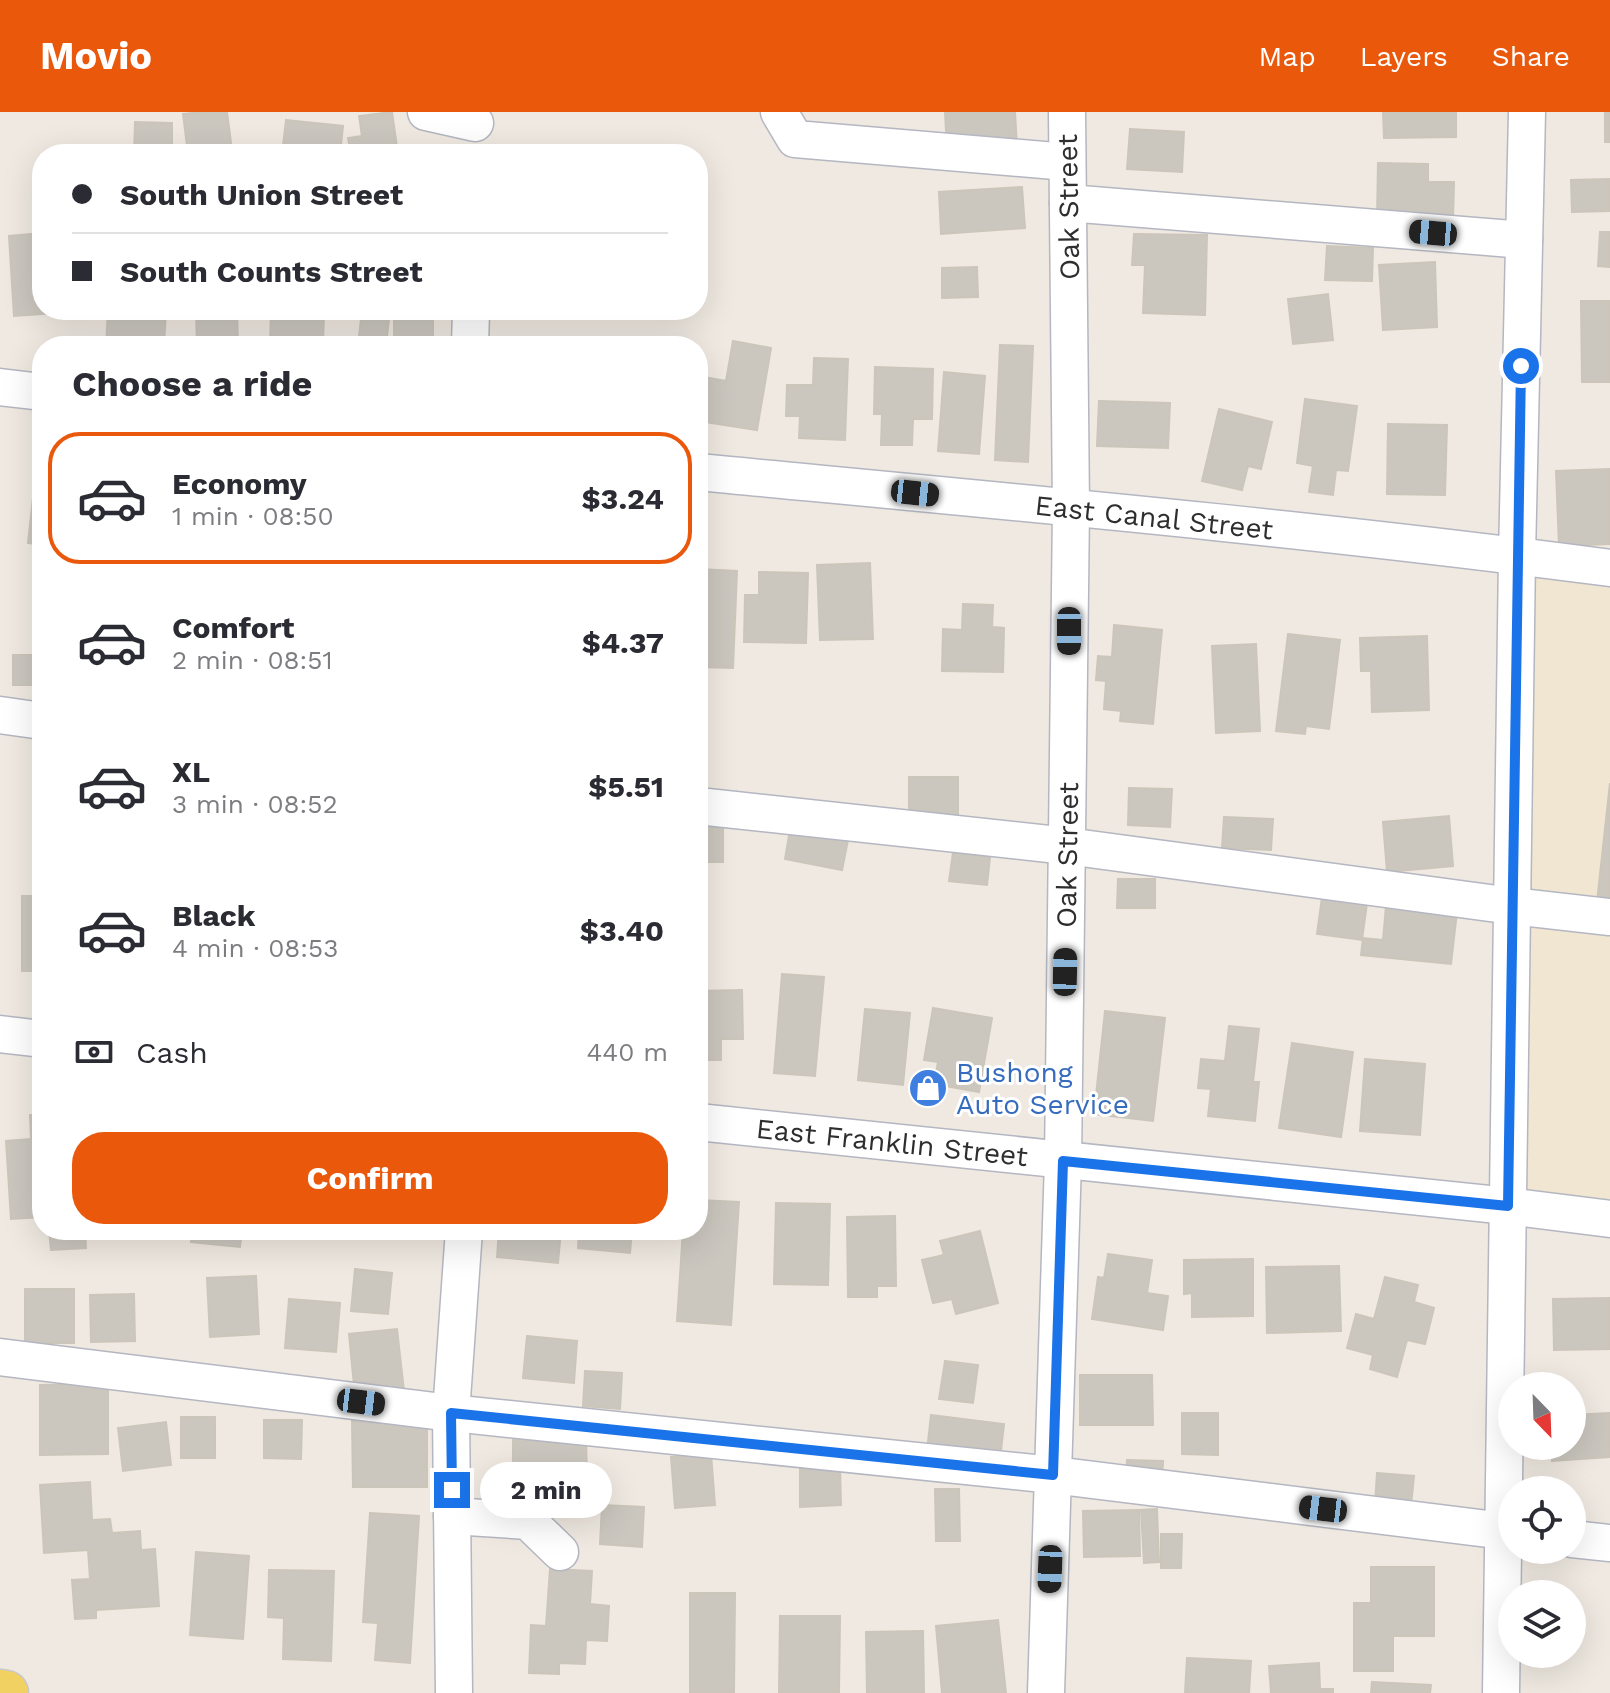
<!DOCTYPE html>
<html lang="en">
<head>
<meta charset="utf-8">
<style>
	:root { --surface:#fff; --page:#f7f7f7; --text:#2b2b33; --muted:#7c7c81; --line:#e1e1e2; --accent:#ea580c }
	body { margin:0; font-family:"Work Sans",sans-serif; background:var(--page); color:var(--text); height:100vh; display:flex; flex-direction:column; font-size:30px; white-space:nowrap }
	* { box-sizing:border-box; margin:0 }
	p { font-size:26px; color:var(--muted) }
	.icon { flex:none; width:44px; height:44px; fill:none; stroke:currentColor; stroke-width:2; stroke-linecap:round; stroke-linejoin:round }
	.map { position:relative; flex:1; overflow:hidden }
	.drawer { position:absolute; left:32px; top:224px; width:676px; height:904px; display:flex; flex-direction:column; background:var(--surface); border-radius:32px; box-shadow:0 8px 32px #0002 }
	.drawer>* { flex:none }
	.top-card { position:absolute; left:32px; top:32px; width:676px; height:176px; border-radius:32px; box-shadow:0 8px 32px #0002; display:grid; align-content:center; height:176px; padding:0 40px; background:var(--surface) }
	.needle { width:52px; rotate:157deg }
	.tools { position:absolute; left:1498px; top:1260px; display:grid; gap:16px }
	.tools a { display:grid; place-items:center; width:88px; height:88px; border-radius:50%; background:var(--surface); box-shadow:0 8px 32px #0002; font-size:40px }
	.end { position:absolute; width:36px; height:36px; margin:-18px; border:10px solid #1a73e8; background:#fff; box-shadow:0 0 0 4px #fff }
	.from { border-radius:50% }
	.bubble { position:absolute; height:56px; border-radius:28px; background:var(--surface); box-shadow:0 8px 32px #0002; font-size:26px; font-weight:700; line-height:56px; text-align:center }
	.car { position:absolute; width:24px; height:48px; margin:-24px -12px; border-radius:10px; box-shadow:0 0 6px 2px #0007; background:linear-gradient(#222 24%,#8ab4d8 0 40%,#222 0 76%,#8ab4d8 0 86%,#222 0) }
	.top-card b { display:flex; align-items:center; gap:28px; height:76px; font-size:30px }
	.top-card b+b { border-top:2px solid var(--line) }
	.top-card i { width:20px; height:20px; background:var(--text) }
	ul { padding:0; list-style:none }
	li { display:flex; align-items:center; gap:24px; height:132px; margin:0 16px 12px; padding:0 24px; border:4px solid transparent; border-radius:32px }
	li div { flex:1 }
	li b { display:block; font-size:30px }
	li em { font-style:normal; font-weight:700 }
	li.current { border-color:var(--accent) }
	li>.icon { width:72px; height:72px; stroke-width:1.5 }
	h2 { padding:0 40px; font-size:36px; line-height:96px }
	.pay { display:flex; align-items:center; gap:20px; height:88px; padding:0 40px; font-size:30px }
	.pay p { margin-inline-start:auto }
	.button { display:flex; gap:16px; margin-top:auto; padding:16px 40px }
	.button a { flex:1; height:92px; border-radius:32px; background:var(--accent); color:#fff; font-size:32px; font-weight:700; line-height:92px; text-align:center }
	header { display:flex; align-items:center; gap:48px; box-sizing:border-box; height:112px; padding:0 40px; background:var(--accent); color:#fff }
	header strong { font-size:38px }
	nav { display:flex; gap:44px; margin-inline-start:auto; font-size:28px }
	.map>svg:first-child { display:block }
	.education { fill:#f0e6d1 }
	.building { fill:#cbc7bf; stroke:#cbc5ba; stroke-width:2 }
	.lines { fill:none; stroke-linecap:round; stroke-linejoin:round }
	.minor-casing { stroke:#b4b7c1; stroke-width:39 }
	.major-casing { stroke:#c9c9c9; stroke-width:47 }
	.minor { stroke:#fff; stroke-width:36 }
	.major { stroke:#f2d163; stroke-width:44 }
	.route { stroke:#1a73e8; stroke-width:10 }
	.labels { text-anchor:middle; stroke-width:6; stroke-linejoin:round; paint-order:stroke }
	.street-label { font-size:28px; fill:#2e2e2e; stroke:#fff }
	.shop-label { font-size:28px; fill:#366cbe; stroke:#fff; text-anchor:start }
</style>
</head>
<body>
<header>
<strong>Movio</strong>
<nav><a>Map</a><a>Layers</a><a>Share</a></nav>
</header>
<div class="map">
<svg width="1610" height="1581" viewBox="0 0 1610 1581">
	<rect width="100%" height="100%" fill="#efe9e1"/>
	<polygon class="education" points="1517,444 1610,456 1610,1107 1508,1094"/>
	<g class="building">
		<polygon points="202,0 227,0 232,38 188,42 183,2"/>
		<polygon points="392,0 398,42 351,42 348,26 362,24 359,4"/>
		<polygon points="945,0 1015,0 1017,34 947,38"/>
		<polygon points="1383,0 1456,0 1456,25 1384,26"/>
		<rect x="1605" y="0" width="5" height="30"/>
		<polygon points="286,8 343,14 340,42 282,42"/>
		<polygon points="135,10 172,11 172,42 134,42"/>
		<polygon points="1130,17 1184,20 1182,60 1127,57"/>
		<polygon points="1378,51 1428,52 1428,70 1454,70 1453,108 1377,107"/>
		<polygon points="1610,67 1610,99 1572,100 1571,68"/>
		<polygon points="1022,75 1025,116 941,122 939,80"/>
		<polygon points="1600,120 1610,120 1610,155 1598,154"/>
		<polygon points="42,121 42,198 71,198 71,200 14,204 9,124"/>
		<polygon points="1134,122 1207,123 1205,203 1143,201 1145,153 1132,153"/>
		<polygon points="1327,134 1373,136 1372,169 1325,168"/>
		<polygon points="1435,150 1437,215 1383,218 1379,153"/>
		<polygon points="977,155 978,185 942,186 942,156"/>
		<polygon points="1328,182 1333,228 1293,232 1288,187"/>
		<polygon points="1581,189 1610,189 1610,270 1582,270"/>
		<polygon points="108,198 166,198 164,234 106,234"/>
		<polygon points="196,198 237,198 238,234 197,234"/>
		<polygon points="271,198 324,198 323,234 270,234"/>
		<polygon points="362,198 390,198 386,234 358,234"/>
		<rect x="394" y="198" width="39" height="36"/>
		<polygon points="733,229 771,236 757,318 698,309 698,264 726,269"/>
		<polygon points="1000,233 1033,234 1028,350 995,348"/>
		<polygon points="814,246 848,247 845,328 799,326 800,304 786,304 787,273 813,273"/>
		<polygon points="875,255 933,257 932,307 913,307 912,333 881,333 882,302 874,302"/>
		<polygon points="944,260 985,264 979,342 938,339"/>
		<polygon points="1305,287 1357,294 1348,359 1336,358 1333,383 1309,380 1313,354 1297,351"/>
		<polygon points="1099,289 1170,291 1168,336 1097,334"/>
		<polygon points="1219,297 1272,310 1261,357 1248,354 1242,378 1202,369"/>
		<polygon points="1388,312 1447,313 1445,383 1387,382"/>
		<polygon points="1610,357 1610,432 1559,434 1556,359"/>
		<polygon points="36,359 42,359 42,433 28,431"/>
		<polygon points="870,451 873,527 820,528 817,453"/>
		<polygon points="698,457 737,459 733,556 698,555"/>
		<polygon points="759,460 808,461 806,531 744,530 745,483 759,483"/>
		<polygon points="963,492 993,493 992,515 1004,516 1003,560 942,559 943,517 962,518"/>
		<polygon points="1114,513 1162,518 1153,612 1120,609 1121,599 1104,597 1106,569 1096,568 1098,544 1112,545"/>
		<polygon points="1288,522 1340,528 1329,617 1306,614 1305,622 1276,619"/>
		<polygon points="1427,524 1429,598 1372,600 1371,559 1361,559 1360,526"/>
		<polygon points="1256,532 1260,619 1216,621 1212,534"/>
		<rect x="13" y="543" width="29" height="30"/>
		<polygon points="35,636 42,636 42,686 34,686"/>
		<rect x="909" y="665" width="49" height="41"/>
		<polygon points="1610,671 1610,791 1597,790"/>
		<polygon points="1129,676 1172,677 1170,715 1128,713"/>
		<polygon points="1449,704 1453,754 1387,760 1383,710"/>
		<polygon points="1224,705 1273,707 1271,738 1222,736"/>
		<polygon points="791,712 849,723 842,758 785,747"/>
		<rect x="698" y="715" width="25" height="35"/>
		<polygon points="953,740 990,745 987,773 949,769"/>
		<polygon points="1118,767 1155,767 1155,796 1117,796"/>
		<rect x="22" y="784" width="20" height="75"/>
		<polygon points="1322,785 1367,791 1362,828 1317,822"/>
		<polygon points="1386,794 1457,800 1451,852 1361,843 1363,826 1383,828"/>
		<polygon points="782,862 824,865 815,964 774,961"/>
		<polygon points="742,878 743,927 721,927 721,948 698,948 698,879"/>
		<polygon points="933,896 992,906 979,980 934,972 938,950 924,948"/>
		<polygon points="865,897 910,901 903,973 858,968"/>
		<polygon points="1105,899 1165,906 1153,1009 1094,1002"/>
		<polygon points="1229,914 1259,917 1253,970 1259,970 1255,1009 1208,1004 1211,977 1198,976 1201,947 1225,949"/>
		<polygon points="1292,931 1353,940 1341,1025 1279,1016"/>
		<polygon points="1365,947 1425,952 1420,1023 1360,1019"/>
		<polygon points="30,1003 42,1003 42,1105 11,1107 6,1029 31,1027"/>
		<polygon points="698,1088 739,1090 731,1213 677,1209 683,1118 698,1118"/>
		<polygon points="776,1091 830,1092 828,1173 774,1172"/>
		<polygon points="895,1104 896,1174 877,1174 877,1185 848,1185 847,1105"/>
		<polygon points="49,1118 85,1118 86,1136 51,1138"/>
		<polygon points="192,1118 242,1118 240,1135 191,1130"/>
		<polygon points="280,1118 303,1118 303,1125 281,1126"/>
		<polygon points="499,1118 561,1118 558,1151 497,1145"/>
		<polygon points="579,1118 632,1118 630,1141 578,1136"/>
		<polygon points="980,1119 998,1191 956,1202 952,1187 933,1191 922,1148 944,1143 940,1129"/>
		<polygon points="1108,1142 1152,1148 1147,1181 1168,1184 1163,1218 1092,1207 1098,1165 1104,1166"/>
		<polygon points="1253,1147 1253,1204 1192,1205 1192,1181 1184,1182 1184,1148"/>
		<polygon points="1339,1154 1341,1219 1267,1221 1266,1155"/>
		<polygon points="355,1157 392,1161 388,1202 351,1199"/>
		<polygon points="256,1164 259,1222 210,1225 207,1166"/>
		<polygon points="1385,1165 1418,1173 1414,1190 1434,1196 1425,1232 1407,1228 1397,1265 1370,1257 1373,1243 1347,1236 1356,1202 1374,1207"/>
		<rect x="25" y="1177" width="49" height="54"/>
		<polygon points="134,1182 135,1229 91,1230 90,1183"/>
		<polygon points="1610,1186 1610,1237 1554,1238 1553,1187"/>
		<polygon points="289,1187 340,1191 336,1240 285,1236"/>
		<polygon points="397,1217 404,1279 355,1284 349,1222"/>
		<polygon points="527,1224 577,1229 574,1271 523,1266"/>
		<polygon points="945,1249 978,1253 973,1291 939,1287"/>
		<polygon points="585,1259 622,1261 620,1297 583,1294"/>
		<polygon points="1080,1263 1152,1263 1153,1313 1080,1313"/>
		<polygon points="108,1272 108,1342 40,1343 40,1273"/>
		<polygon points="1182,1301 1218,1301 1218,1343 1182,1342"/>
		<polygon points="1610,1301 1610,1345 1552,1349 1552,1334 1572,1334 1572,1303"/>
		<polygon points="931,1303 1004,1312 1000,1348 927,1339"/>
		<rect x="181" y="1305" width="34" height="41"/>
		<polygon points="264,1308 302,1308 301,1347 264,1346"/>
		<polygon points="352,1309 427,1309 427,1375 353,1375"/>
		<polygon points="166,1310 171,1353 123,1359 118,1316"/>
		<polygon points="586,1320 587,1372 513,1373 513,1323"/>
		<polygon points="711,1342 715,1393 675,1396 671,1345"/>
		<polygon points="1127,1348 1163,1349 1162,1371 1126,1370"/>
		<polygon points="840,1354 841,1393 800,1395 800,1355"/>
		<polygon points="1377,1361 1414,1364 1411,1394 1375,1391"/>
		<polygon points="90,1370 92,1408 110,1407 112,1421 140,1419 141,1438 155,1437 159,1494 96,1498 96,1506 75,1507 72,1468 90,1467 88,1438 44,1441 40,1373"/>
		<polygon points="935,1377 959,1377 960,1429 936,1429"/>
		<polygon points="602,1393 644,1395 642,1435 600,1432"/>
		<polygon points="1157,1397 1159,1450 1144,1451 1141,1398"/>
		<polygon points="1139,1398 1140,1444 1084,1445 1083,1399"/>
		<polygon points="370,1401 419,1404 410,1551 375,1548 378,1511 363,1510"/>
		<polygon points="1161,1422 1182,1422 1181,1456 1161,1456"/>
		<polygon points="196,1440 249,1444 243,1527 190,1523"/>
		<polygon points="1371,1455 1434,1455 1434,1524 1393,1524 1393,1559 1354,1559 1354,1491 1371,1491"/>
		<polygon points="550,1457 592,1459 590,1492 609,1494 607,1529 586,1528 585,1552 559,1551 559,1562 529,1561 531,1513 546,1514"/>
		<polygon points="269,1458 334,1459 331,1549 283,1547 284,1506 268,1505"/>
		<polygon points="690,1481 735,1481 734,1580 690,1580"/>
		<polygon points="780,1504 840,1504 839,1580 779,1581"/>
		<polygon points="998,1508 1006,1581 942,1581 936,1514"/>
		<polygon points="923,1519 924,1581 867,1581 866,1520"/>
		<polygon points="1187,1546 1251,1549 1249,1581 1185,1581"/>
		<polygon points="1319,1551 1320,1577 1333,1577 1333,1581 1271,1581 1269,1554"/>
		<polygon points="1372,1570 1431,1573 1430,1581 1371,1581"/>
	</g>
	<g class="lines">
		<g class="minor-casing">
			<g id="minor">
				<polyline points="426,0 475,11"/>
				<polyline points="779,0 795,27 1067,50"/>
				<polyline points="1068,91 1524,128"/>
				<polyline points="470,234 471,198"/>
				<polyline points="0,275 42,280"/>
				<path d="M698 360C1002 389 1307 416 1610 456"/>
				<polyline points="0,603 42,609"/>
				<polyline points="698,694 1067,734 1512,794 1610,805"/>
				<polyline points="0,922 42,927"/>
				<polyline points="698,1010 1508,1094 1610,1107"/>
				<polyline points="0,1245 451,1301 1053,1363 1512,1420"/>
				<polyline points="452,1404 528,1409 560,1440"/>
				<polyline points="1572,1427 1610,1431"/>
				<polyline points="454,1581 451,1301 464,1118"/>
				<polyline points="1046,1581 1063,1049 1071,396 1067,0"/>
				<polyline points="1501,1581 1517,444 1527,0"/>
			</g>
		</g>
		<g class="major-casing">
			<polyline id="major" points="0,1580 6,1581"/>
		</g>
		<use href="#minor" class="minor"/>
		<use href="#major" class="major"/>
	</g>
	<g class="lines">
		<polyline class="route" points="452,1378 451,1301 1053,1363 1063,1049 1508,1094 1521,254"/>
	</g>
	<defs>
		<g id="shop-disc" transform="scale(2)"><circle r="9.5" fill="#3f7fe0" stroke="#fff"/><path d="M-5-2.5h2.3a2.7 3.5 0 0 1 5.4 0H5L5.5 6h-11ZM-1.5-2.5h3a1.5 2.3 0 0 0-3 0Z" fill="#fff"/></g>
	</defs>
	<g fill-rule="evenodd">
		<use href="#shop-disc" x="928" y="976"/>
	</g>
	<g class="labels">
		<g class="street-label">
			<text transform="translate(1068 95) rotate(-91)" y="10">Oak Street</text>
			<text transform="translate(1154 405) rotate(6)" y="10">East Canal Street</text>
			<text transform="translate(1067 743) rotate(-89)" y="10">Oak Street</text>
			<text transform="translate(892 1030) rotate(6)" y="10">East Franklin Street</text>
		</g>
		<g class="shop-label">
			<text x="956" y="970">Bushong<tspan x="956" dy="32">Auto Service</tspan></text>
		</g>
	</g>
</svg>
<div class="tools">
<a><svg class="needle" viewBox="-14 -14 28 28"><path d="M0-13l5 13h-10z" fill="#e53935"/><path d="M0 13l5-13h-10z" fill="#7c7c81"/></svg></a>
<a><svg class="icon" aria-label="locate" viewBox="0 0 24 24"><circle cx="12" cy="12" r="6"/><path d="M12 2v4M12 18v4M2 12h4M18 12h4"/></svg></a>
<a><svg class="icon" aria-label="layers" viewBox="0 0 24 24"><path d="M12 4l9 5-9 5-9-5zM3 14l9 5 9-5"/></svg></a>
</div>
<i class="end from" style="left:1521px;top:254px"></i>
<i class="end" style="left:452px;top:1378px"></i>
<div class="bubble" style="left:480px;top:1350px;width:132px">2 min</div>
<i class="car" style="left:1433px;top:121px;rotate:275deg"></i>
<i class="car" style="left:915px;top:381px;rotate:96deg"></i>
<i class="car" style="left:1069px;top:519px;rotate:180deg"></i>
<i class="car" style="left:1065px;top:860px;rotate:1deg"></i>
<i class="car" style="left:361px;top:1290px;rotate:97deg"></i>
<i class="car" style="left:1323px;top:1397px;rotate:277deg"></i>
<i class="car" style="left:1050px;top:1457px;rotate:182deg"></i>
<div class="top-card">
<b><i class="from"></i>South Union Street</b>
<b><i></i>South Counts Street</b>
</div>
<section class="drawer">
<h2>Choose a ride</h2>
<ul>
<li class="current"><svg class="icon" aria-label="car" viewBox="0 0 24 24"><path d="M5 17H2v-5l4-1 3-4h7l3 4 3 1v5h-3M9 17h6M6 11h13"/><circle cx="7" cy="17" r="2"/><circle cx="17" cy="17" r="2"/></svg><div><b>Economy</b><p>1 min · 08:50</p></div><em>$3.24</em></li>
<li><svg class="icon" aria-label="car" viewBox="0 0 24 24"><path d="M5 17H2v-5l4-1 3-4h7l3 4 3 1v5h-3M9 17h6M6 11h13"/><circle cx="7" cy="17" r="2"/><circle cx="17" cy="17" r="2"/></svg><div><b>Comfort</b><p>2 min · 08:51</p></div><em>$4.37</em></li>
<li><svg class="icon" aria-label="car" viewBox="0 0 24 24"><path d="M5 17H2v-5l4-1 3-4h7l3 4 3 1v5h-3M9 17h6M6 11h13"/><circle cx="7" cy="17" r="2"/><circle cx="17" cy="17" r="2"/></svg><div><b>XL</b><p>3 min · 08:52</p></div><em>$5.51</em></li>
<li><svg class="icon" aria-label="car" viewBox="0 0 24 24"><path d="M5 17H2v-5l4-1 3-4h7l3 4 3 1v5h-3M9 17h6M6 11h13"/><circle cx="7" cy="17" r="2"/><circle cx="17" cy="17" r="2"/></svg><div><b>Black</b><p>4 min · 08:53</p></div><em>$3.40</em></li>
</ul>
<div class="pay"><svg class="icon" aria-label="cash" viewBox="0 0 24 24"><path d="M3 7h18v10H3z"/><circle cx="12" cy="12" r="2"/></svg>Cash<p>440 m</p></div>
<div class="button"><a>Confirm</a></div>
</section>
</div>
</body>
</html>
